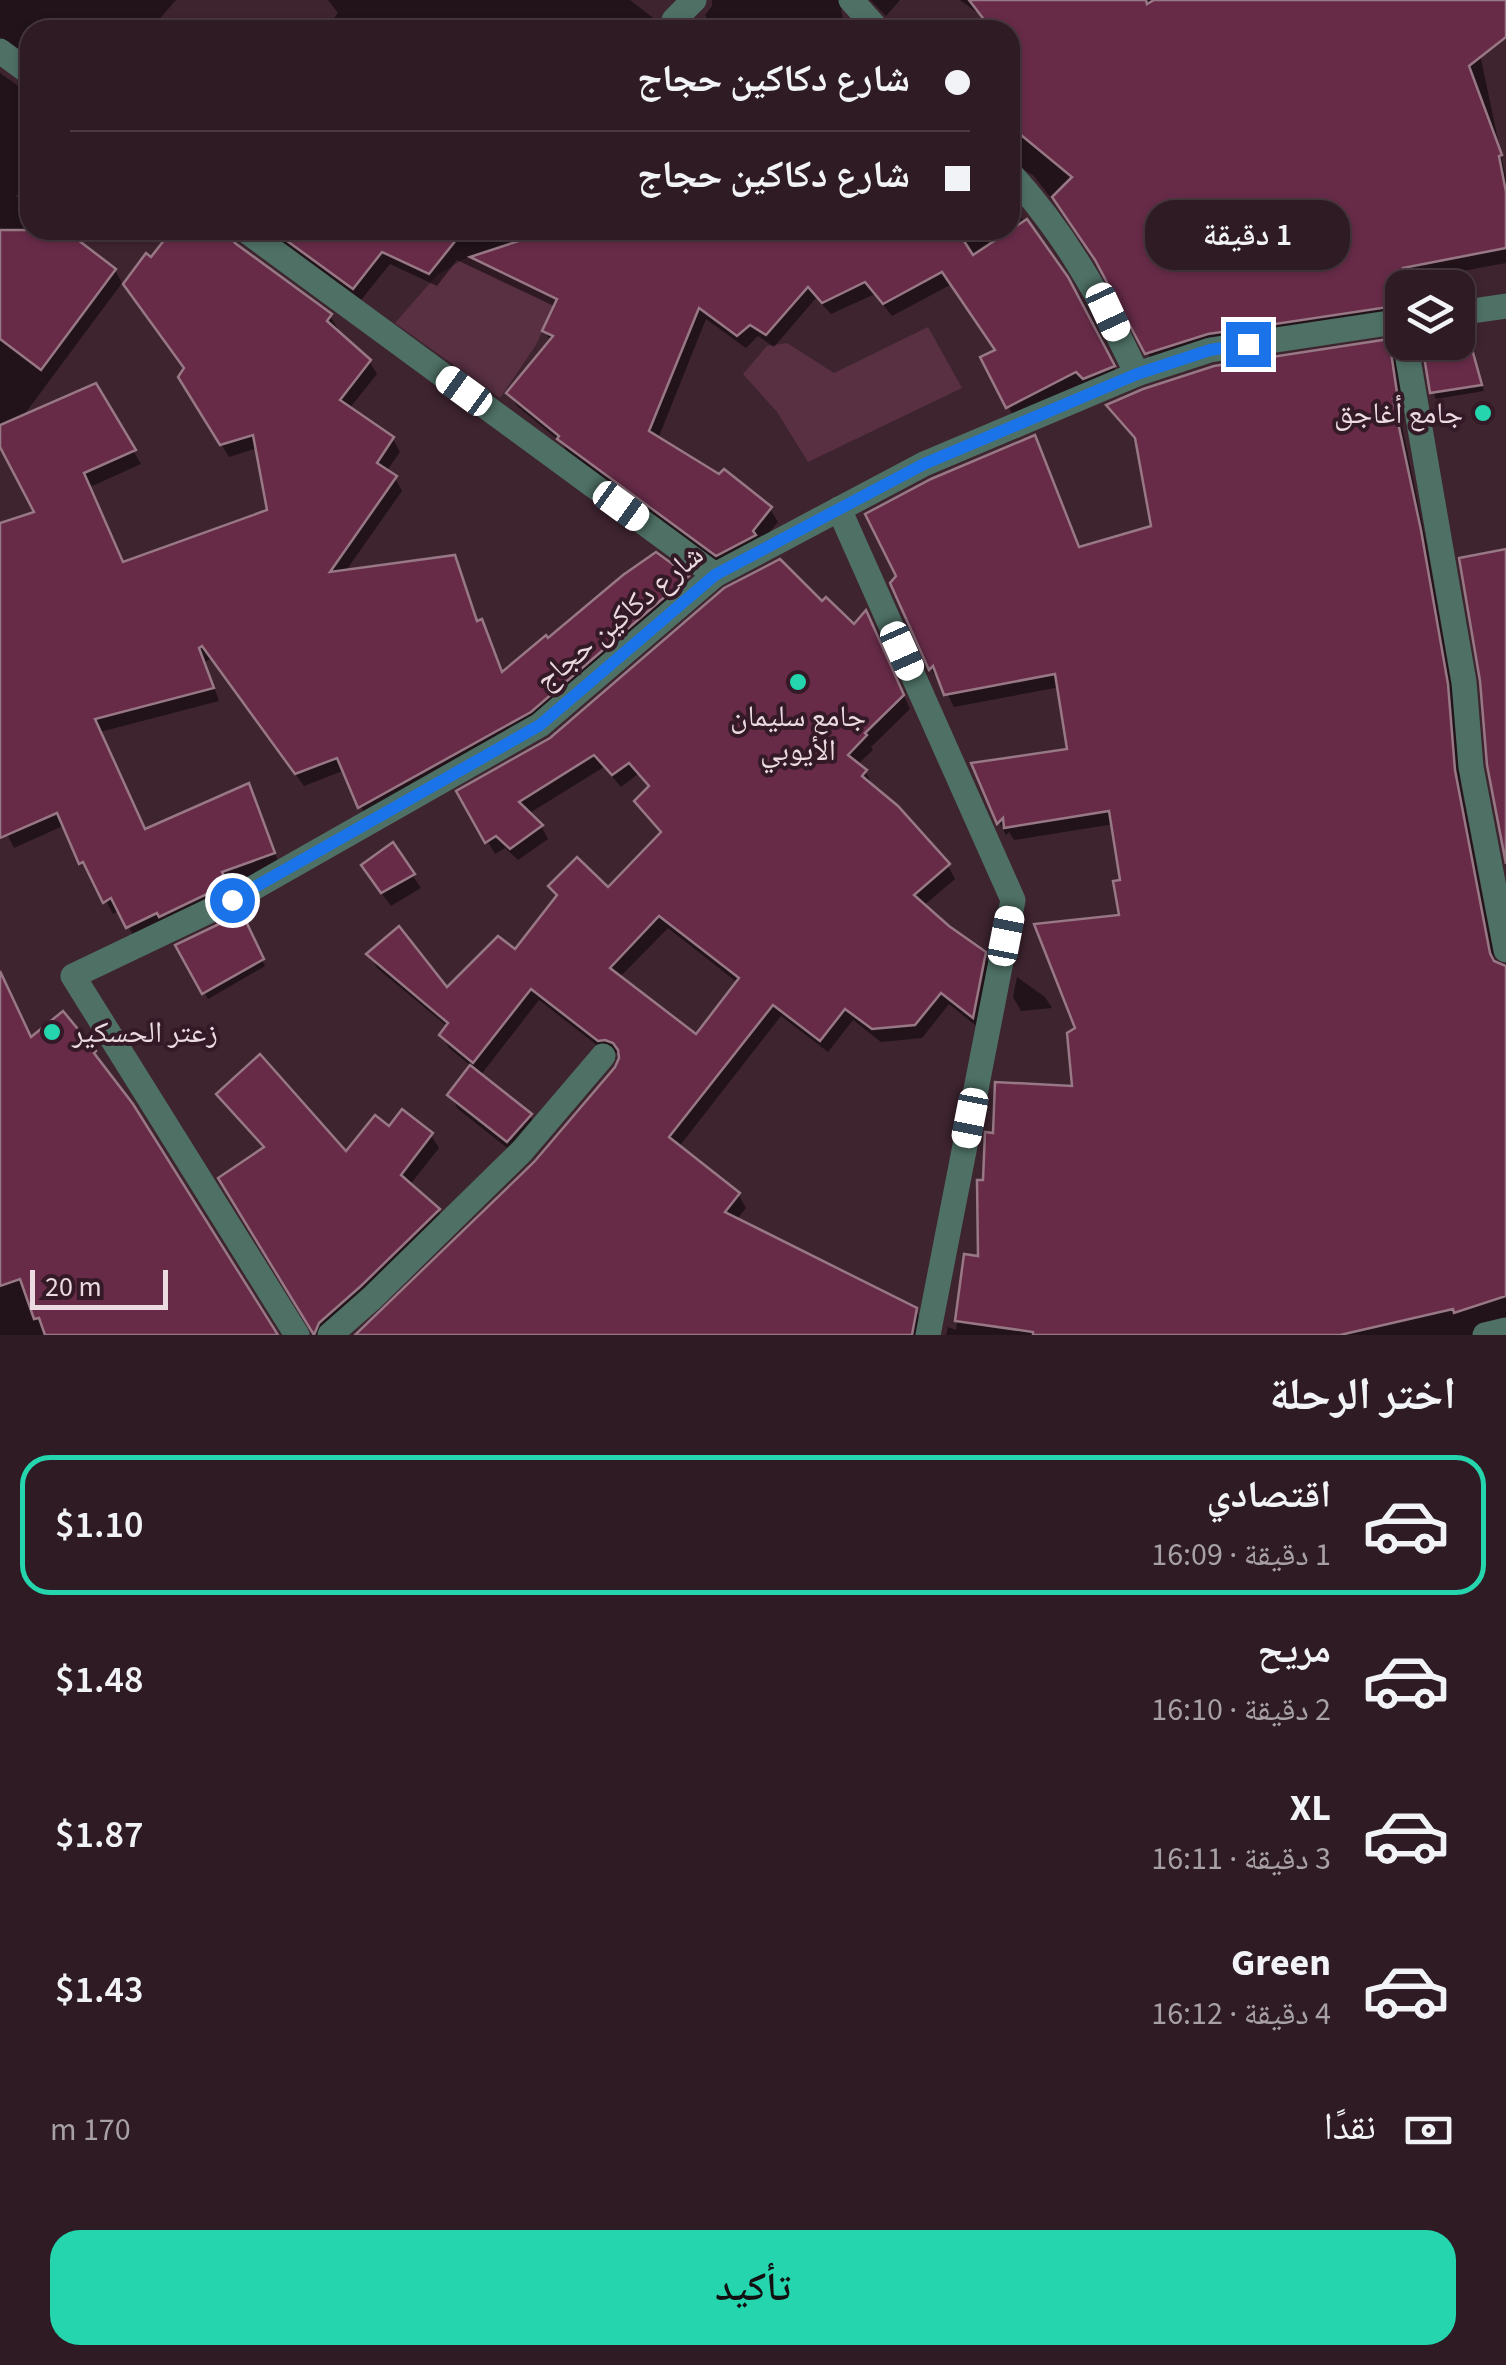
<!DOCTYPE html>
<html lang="ar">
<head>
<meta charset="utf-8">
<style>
	:root { --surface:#2e1b23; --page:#3a2830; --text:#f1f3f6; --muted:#a7a1a6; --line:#493941; --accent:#24d5ae }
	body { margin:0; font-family:"Source Sans 3","Noto Naskh Arabic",sans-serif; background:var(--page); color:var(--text); direction:rtl; height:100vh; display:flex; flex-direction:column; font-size:38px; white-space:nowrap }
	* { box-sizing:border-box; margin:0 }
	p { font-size:32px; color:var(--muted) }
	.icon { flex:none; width:55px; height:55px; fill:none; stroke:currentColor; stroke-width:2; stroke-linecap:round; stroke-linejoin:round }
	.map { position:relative; height:1335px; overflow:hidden; direction:ltr }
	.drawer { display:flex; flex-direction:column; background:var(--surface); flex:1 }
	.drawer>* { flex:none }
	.banner { position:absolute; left:20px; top:20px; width:1000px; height:220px; border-radius:30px; box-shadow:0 2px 8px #0004,0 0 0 2px var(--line); direction:rtl; display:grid; align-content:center; height:220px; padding:0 50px; background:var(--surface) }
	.tools { position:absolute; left:1385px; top:270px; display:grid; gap:20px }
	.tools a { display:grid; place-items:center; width:90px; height:90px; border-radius:20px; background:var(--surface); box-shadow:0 2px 8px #0004,0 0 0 2px var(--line); font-size:50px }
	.scale { position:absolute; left:30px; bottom:25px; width:138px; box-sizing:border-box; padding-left:10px; border:5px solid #ebdae0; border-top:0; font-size:28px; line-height:35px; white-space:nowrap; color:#ebdae0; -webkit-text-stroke:8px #331a26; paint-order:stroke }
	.end { position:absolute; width:45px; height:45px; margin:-22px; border:12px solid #1a73e8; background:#fff; box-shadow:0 0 0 5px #fff }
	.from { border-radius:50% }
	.bubble { position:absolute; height:70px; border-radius:30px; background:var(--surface); box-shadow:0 2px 8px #0004,0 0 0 2px var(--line); font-size:32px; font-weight:600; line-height:70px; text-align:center; direction:rtl }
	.car { position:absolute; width:30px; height:60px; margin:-30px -15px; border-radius:12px; box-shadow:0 0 8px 2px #0007; background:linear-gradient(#fff 24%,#345 0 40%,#fff 0 76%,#345 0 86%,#fff 0) }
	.banner b { display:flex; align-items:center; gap:35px; height:95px; font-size:38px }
	.banner b+b { border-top:2px solid var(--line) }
	.banner i { width:25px; height:25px; background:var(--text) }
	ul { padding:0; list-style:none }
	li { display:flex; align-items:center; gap:30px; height:140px; margin:0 20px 15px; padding:0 30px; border:5px solid transparent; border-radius:30px }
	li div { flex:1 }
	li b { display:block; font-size:38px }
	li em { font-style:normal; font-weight:600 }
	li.selected { border-color:var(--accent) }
	li>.icon { width:90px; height:90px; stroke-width:1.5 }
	h2 { padding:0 50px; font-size:45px; line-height:120px }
	.pay { display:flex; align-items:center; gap:25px; height:110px; padding:0 50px; font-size:38px }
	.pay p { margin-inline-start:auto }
	.action { display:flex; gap:20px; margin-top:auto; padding:20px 50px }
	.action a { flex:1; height:115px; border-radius:30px; background:var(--accent); color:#111; font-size:40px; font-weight:600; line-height:115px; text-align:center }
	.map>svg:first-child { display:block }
	.green { fill:#583042 }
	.shadow { fill:#0007; fill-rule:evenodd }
	.building { fill:#672b48; stroke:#977884; stroke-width:2.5; fill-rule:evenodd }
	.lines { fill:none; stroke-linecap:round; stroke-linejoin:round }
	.minor { stroke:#4e7065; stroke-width:25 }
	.route { stroke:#1a73e8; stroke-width:12 }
	.poi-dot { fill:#24d5ae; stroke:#331a26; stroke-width:4 }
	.labels { text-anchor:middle; stroke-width:8; stroke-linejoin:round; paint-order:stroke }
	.poi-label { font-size:30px; fill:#ebdae0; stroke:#331a26; text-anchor:end }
	.street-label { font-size:30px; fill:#ebdae0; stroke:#331a26 }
</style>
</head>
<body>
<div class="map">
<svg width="1506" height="1335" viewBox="0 0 1506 1335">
	<rect width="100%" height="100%" fill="#3e242f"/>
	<g class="green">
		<polygon points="469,256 557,299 536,345 500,398 395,323 437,275"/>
		<polygon points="928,327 962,388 808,462 777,412 743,374 767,346 787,343 834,373"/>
	</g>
	<g class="shadow">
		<polygon points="0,0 176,0 150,30 30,30 30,60 0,49"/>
		<polygon points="328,0 630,0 656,20 662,30 324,30 338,13"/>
		<polygon points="712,0 848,0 841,10 843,19 853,30 713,30 705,15 712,6"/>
		<polygon points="870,0 900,0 886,16"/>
		<polygon points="960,0 1506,0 1506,28 1476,35 1506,178 1506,263 1408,281 1409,288 1402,288 1402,318 1155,366 1090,248 1033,175 1026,171 1016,169 1010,172 1010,30 984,30 992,24"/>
		<polygon points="0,73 27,92 30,91 30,165 27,168 30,178 16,196 30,207 30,230 61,230 115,270 122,283 21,419 95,386 141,464 90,487 123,564 270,511 258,448 229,457 181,377 186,370 151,260 175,230 243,230 239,233 236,246 330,316 338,329 335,332 369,361 377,374 349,409 393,439 400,452 386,472 395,478 402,491 345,572 453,557 461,570 479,623 481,622 488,635 504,674 548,641 687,578 694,590 538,724 367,820 345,770 304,786 212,658 205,662 219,701 100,732 145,832 248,786 255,799 280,867 227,886 233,898 135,939 120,910 113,914 92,874 89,875 65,825 14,848 0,820 0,526 38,513 0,442"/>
		<polygon points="1010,203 1050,254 1088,318 1120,379 1015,419 983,358 997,351 952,284 892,316 875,294 831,314 816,298 774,347 758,336 746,348 706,319 658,439 770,509 778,522 759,544 725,568 567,452 562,443 517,406 509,393 551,342 545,331 556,307 457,260 437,286 390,264 361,300 265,230 1010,230"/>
		<polygon points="1466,334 1484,391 1436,399 1433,392 1425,345 1435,342 1458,342 1458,336"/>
		<polygon points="1388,342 1396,355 1404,411 1399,412 1427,546 1454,699 1461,785 1496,965 1506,968 1506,1328 1483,1335 946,1335 948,1327 956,1330 966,1257 981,1259 986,1182 995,1135 1075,1088 1078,1029 1122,917 1123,882 1114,824 1014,840 1009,832 1006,835 999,822 974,765 1070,751 1060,687 954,707 940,679 938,681 931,669 893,583 1034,438 1041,451 1080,549 1153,528 1139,443 1116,418 1109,406"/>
		<path d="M822 604 854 628 872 626 910 709 871 747 873 750 857 765 865 771 872 784 871 787 948 866 955 879 923 906 984 954 992 967 980 1029 949 1004 922 1038 881 1042 853 1020 828 1052 781 1016 678 1148 738 1194 746 1208 736 1220 915 1310 923 1324 920 1335H357L535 1164 621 1061V1055L614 1052 607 1053 539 1000 480 1076 530 1116 538 1129 516 1155 458 1109 450 1095 472 1067 449 1048 442 1035 448 1027 377 968 370 955 447 991 515 953 558 898 551 886 608 891 662 835 644 814 637 801 650 788 638 774 621 787 604 767 528 814 541 826 548 839 518 860 505 848 495 854 459 792ZM668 928 738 983 697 1037 619 978Z"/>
		<polygon points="392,846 421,888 391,906 372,880"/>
		<polygon points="241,916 265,966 208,999 178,946"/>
		<polygon points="0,973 31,1040 94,1052 275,1335 0,1335"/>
		<polygon points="1017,977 1045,997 1052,1008 1021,1011 1013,997"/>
		<polygon points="220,1094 346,1155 389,1129 431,1135 439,1148 409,1186 438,1210 445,1223 327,1335 316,1335 265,1150 227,1107"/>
	</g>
	<g class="building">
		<polygon points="969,0 1146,0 1147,4 1154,0 1506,0 1506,37 1469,66 1502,155 1499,156 1506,192 1506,248 1403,268 1406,288 1402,288 1402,305 1208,334 1145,354 1095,260 1052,197 1072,177 1010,126 1010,30 992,30"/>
		<polygon points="1027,219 1068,277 1115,366 1083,379 1076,372 1006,408 980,357 995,350 942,272 883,304 865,282 822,303 808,287 766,335 750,325 737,336 699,308 649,431 719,474 724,469 772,507 753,531 756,535 716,556 557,439 559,436 506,393 553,336 542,331 557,299 470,257 552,230 957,230 973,255"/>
		<polygon points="0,230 65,230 116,269 41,370 0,339"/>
		<polygon points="172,230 229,230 231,237 235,243 332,314 327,321 371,360 340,400 394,437 377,463 397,476 330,572 455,555 477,621 482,619 502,672 546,635 548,638 623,575 656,552 689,576 531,712 358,808 337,758 295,774 202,646 199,648 214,688 95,719 145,829 249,783 275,853 222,872 228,884 159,917 157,913 126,928 111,898 103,903 83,862 79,864 57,813 0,838 0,523 34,512 0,447 0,425 96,383 136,450 84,473 123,562 267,510 253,435 220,445 178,377 184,368 123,284 146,253 151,257"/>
		<polygon points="272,230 464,230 429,274 382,252 353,289"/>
		<polygon points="1467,331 1482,385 1430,393 1422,344 1458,342 1458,333"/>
		<polygon points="1389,339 1398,399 1393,399 1421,530 1448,684 1455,770 1490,953 1494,961 1506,966 1506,1296 1454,1313 1453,1309 1340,1335 1033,1335 1033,1332 955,1321 964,1254 978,1256 977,1180 983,1180 985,1132 993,1133 995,1082 1072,1086 1067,1033 1075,1028 1034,924 1119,915 1113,881 1120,880 1109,811 1004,828 1003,818 997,824 971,763 1067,749 1055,674 944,695 933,666 929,670 890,583 896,576 865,514 931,479 1035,435 1079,547 1151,526 1135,438 1106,405 1143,389 1214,366"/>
		<polygon points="1506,549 1506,864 1487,765 1480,681 1459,558"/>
		<path d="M780 559 822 601 826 597 854 624 866 610 904 695 865 733 867 735 848 755 867 770 862 776 898 806 950 864 914 895 949 926 986 952 973 1018 941 993 915 1025 872 1029 845 1009 820 1041 773 1005 669 1137 740 1193 725 1212 917 1308 912 1335H355L534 1162 615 1067 619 1058 618 1050 613 1043 605 1040 598 1041 531 989 473 1063 439 1035 448 1023 366 954 399 926 447 987 498 936 515 949 557 895 548 886 577 857 608 887 661 832 634 801 649 786 629 763 612 775 594 755 519 802 543 825 510 849 496 836 485 843 456 791 550 738 724 588ZM659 916 739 978 696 1034 610 968Z"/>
		<polygon points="393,842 415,874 381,893 361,865"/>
		<polygon points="242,913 264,959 202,994 175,945"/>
		<polygon points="0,971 31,1037 63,1011 96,1051 94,1053 133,1104 278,1335 45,1335 39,1318 34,1319 20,1279 0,1286"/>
		<polygon points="260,1054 346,1151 375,1115 389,1126 402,1109 433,1133 401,1175 440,1209 361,1286 319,1323 314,1335 218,1178 264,1147 216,1094"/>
		<polygon points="470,1065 532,1114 507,1142 447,1095"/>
	</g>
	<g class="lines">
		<g class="minor">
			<polyline points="851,0 878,30"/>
			<polyline points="674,20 694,0"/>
			<polyline points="0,51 30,73"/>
			<path d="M1010 173C1066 234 1102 300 1137 374"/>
			<polyline points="245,230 715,575"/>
			<polyline points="1458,313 1506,306"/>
			<polyline points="1405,342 1464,682 1471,767 1506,950"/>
			<polyline points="839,509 1013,900 928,1335"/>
			<polyline points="297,1335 73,976 232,900 540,725 715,575 924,464 1137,374 1210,350 1402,321"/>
			<polyline points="330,1335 372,1298 522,1151 603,1056"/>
			<polyline points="1485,1335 1506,1330"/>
		</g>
	</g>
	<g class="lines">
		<polyline class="route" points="232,900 540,725 715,575 924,464 1137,374 1210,350 1248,344"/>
	</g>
	<g class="poi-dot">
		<circle cx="1483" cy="413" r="10"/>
		<circle cx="798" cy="682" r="10"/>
		<circle cx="52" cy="1032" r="10"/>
	</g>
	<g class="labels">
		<g class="poi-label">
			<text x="1463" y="423">جامع أغاجق</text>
			<text x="798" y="726" text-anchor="middle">جامع سليمان<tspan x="798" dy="34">الأيوبي</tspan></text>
			<text x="72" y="1042" text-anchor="start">زعتر الحسكير</text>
		</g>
		<g class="street-label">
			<text transform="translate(619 617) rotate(-40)" y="10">شارع دكاكين حجاج</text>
		</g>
	</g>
</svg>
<div class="tools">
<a><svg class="icon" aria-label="layers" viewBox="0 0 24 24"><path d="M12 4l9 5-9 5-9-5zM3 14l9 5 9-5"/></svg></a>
</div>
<div class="scale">20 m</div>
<i class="end from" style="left:232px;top:900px"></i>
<i class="end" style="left:1248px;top:344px"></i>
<div class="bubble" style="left:1145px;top:200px;width:205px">1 دقيقة</div>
<i class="car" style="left:1108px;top:312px;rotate:155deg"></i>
<i class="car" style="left:464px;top:391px;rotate:306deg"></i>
<i class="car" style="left:621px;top:506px;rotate:126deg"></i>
<i class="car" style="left:902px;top:651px;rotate:156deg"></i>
<i class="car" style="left:1006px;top:936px;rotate:11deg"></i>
<i class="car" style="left:970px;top:1118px;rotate:191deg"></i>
<div class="banner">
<b><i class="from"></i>شارع دكاكين حجاج</b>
<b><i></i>شارع دكاكين حجاج</b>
</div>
</div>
<section class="drawer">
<h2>اختر الرحلة</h2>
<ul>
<li class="selected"><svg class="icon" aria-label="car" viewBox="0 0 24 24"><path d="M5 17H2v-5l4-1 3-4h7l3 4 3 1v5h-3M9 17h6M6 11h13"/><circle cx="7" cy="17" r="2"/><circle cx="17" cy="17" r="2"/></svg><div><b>اقتصادي</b><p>1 دقيقة · 16:09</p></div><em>$1.10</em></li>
<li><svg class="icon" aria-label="car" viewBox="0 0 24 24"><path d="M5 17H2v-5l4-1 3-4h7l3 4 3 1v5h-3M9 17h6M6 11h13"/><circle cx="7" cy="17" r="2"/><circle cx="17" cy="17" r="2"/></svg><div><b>مريح</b><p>2 دقيقة · 16:10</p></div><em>$1.48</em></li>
<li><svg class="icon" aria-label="car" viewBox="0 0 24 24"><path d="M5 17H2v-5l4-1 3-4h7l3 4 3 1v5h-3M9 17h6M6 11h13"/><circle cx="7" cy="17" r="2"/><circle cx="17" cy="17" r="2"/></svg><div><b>XL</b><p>3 دقيقة · 16:11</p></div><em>$1.87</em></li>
<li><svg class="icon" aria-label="car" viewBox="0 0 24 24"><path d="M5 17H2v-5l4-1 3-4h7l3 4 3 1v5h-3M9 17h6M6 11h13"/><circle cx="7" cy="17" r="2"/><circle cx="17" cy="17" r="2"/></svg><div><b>Green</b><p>4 دقيقة · 16:12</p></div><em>$1.43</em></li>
</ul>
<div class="pay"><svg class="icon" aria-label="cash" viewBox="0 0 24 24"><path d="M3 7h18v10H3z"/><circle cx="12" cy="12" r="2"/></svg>نقدًا<p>170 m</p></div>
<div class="action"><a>تأكيد</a></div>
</section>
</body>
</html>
